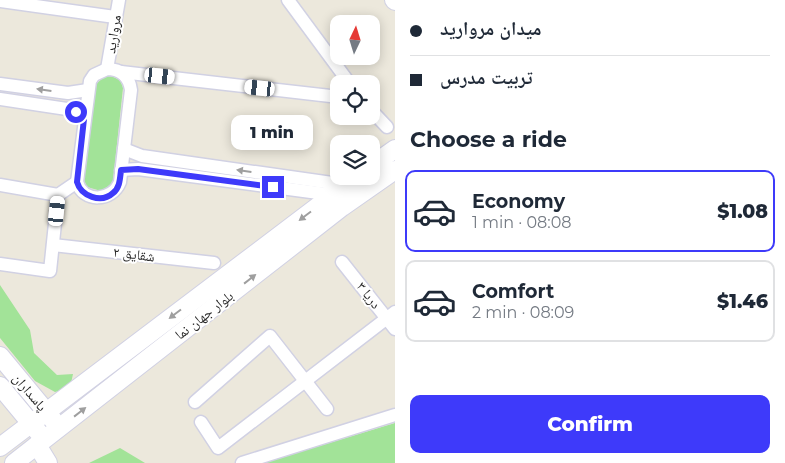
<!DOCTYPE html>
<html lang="en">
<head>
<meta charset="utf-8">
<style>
	:root { --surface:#fff; --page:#f6f6f7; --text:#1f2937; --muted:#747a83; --line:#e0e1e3; --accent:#3e3afa }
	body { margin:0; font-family:Montserrat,"Noto Naskh Arabic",sans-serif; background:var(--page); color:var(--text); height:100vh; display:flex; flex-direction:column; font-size:19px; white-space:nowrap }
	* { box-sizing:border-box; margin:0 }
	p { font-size:16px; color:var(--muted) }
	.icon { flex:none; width:28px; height:28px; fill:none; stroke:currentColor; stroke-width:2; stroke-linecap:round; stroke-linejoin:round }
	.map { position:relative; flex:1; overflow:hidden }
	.drawer { display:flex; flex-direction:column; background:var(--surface); width:390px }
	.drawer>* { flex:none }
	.banner { display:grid; align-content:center; height:110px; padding:0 15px; background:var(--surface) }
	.needle { width:32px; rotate:4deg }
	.tools { position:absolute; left:330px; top:15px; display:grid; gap:10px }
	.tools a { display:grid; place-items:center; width:50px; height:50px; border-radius:10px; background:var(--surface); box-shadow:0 2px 12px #0003; font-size:25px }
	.end { position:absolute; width:22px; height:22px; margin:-11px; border:6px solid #3e3afa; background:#fff; box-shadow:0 0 0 2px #fff }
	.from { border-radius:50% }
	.bubble { position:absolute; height:35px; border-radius:10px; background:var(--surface); box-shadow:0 2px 12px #0003; font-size:16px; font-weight:800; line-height:35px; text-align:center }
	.car { position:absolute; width:15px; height:30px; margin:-15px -8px; border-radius:6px; box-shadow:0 0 4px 1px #0007; background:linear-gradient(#fff 24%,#345 0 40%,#fff 0 76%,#345 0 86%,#fff 0) }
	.banner b { display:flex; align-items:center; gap:18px; height:48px; font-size:19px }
	.banner b+b { border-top:1px solid var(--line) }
	.banner i { width:12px; height:12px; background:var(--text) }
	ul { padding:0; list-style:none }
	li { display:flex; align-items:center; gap:15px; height:82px; margin:0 10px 8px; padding:0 5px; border:2px solid var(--line); border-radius:10px }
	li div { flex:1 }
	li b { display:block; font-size:19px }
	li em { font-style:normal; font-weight:800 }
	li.current { border-color:var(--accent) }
	li>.icon { width:45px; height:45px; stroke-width:1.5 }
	h2 { padding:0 15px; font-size:22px; line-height:60px }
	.action { display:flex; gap:10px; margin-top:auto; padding:10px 15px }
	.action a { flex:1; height:58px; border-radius:10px; background:var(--accent); color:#fff; font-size:20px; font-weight:800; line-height:58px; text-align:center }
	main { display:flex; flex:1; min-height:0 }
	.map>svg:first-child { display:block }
	.green { fill:#a2e398 }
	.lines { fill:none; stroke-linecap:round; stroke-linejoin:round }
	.street-casing { stroke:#d1d1e3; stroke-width:15 }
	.secondary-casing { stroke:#d1d1e3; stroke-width:20 }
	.street { stroke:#fff; stroke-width:12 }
	.secondary { stroke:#fff; stroke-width:18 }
	.oneway { fill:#9f9f9f }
	.route { stroke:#3e3afa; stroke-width:6 }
	.labels { text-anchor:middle; stroke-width:4; stroke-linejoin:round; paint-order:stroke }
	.street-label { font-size:14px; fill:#2a2a2a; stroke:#fff }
</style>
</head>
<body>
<main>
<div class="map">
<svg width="395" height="463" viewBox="0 0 395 463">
	<rect width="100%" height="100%" fill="#ece8dc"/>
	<g class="green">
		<path d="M105 76C115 76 121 79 123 88L113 181 111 185 101 191 87 187 83 178 95 85Z"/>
		<polygon points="0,285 30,330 34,353 57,375 73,374 70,388 55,392 35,381 0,338"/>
		<polygon points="395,423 395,463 263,463 385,426"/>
		<polygon points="120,448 145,463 89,463"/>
	</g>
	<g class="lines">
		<g class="street-casing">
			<g id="street">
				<polyline points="288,0 350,84"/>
				<polyline points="0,1 115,17"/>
				<path d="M107 69C121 69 129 76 131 90L120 182C112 202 83 203 77 182L90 81 94 75Z"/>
				<polyline points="107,69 119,0"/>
				<polyline points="121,72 339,97"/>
				<polyline points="0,84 68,93 88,90"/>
				<polyline points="0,99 67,109 75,112 84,119"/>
				<polyline points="371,110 387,127"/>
				<polyline points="124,149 142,156 346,185 348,188"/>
				<polyline points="121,170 138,169 311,192 333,195 335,198"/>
				<polyline points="0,185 58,195"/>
				<polyline points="53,245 214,263"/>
				<polyline points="342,262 395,329"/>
				<polyline points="0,264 50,271 58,195 77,182"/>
				<polyline points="195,402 270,336 327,409"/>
				<polyline points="201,422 218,448 395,312"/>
				<polyline points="242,463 395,415"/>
			</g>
		</g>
		<g class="secondary-casing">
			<g id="secondary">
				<polyline points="394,0 395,1"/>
				<polyline points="371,166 395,149"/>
				<polyline points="0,356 53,420"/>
				<polyline points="0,386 39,433"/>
				<polyline points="37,445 48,463"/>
				<polyline points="0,447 358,176"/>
				<polyline points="14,463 342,207 395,170"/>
			</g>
		</g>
		<use href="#street" class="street"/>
		<use href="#secondary" class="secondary"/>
	</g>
	<defs><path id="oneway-solid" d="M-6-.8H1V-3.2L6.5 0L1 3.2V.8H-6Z" transform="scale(1.25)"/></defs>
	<g class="oneway">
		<use href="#oneway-solid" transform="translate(44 90) rotate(-172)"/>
		<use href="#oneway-solid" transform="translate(244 171) rotate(-172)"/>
		<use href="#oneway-solid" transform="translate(305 216) rotate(143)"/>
		<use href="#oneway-solid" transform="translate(250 279) rotate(-38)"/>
		<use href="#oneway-solid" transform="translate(175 314) rotate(143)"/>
		<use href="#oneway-solid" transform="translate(80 412) rotate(-38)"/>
	</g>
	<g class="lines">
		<path class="route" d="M76 112 84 119 77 182C81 196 101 204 113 193 120 188 120 178 121 170L138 169 273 187"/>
	</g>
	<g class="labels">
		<g class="street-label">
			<text transform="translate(113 34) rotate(-81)" y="5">مروارید</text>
			<text transform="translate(134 254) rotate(7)" y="5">شقایق ۲</text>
			<text transform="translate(369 295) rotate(52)" y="5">دریا ۳</text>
			<text transform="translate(204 315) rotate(-38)" y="5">بلوار جهان نما</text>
			<text transform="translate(30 392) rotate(50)" y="5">پاسداران</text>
		</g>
	</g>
</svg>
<div class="tools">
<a><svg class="needle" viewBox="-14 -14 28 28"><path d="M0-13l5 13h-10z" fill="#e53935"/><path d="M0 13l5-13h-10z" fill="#747a83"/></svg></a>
<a><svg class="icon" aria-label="locate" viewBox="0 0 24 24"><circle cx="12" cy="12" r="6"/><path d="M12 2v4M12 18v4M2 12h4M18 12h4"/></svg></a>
<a><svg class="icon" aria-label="layers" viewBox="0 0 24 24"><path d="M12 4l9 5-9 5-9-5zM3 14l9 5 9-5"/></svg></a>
</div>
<i class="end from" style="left:76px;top:112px"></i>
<i class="end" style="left:273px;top:187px"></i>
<div class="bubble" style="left:231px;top:115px;width:82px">1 min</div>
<i class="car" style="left:160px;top:76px;rotate:96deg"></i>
<i class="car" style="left:260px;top:88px;rotate:276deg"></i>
<i class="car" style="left:57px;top:211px;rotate:6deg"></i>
</div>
<section class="drawer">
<div class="banner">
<b><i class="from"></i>میدان مروارید</b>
<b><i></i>تربیت مدرس</b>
</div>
<h2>Choose a ride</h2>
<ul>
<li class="current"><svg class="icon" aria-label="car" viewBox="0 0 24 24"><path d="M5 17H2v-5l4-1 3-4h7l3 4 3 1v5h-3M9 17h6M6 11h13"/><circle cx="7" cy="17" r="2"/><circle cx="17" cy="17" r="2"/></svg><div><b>Economy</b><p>1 min · 08:08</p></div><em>$1.08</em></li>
<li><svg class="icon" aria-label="car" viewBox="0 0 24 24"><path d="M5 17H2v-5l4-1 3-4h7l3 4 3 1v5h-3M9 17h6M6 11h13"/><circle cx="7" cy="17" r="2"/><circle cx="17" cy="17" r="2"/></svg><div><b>Comfort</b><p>2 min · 08:09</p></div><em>$1.46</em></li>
</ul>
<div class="action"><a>Confirm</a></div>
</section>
</main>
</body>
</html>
